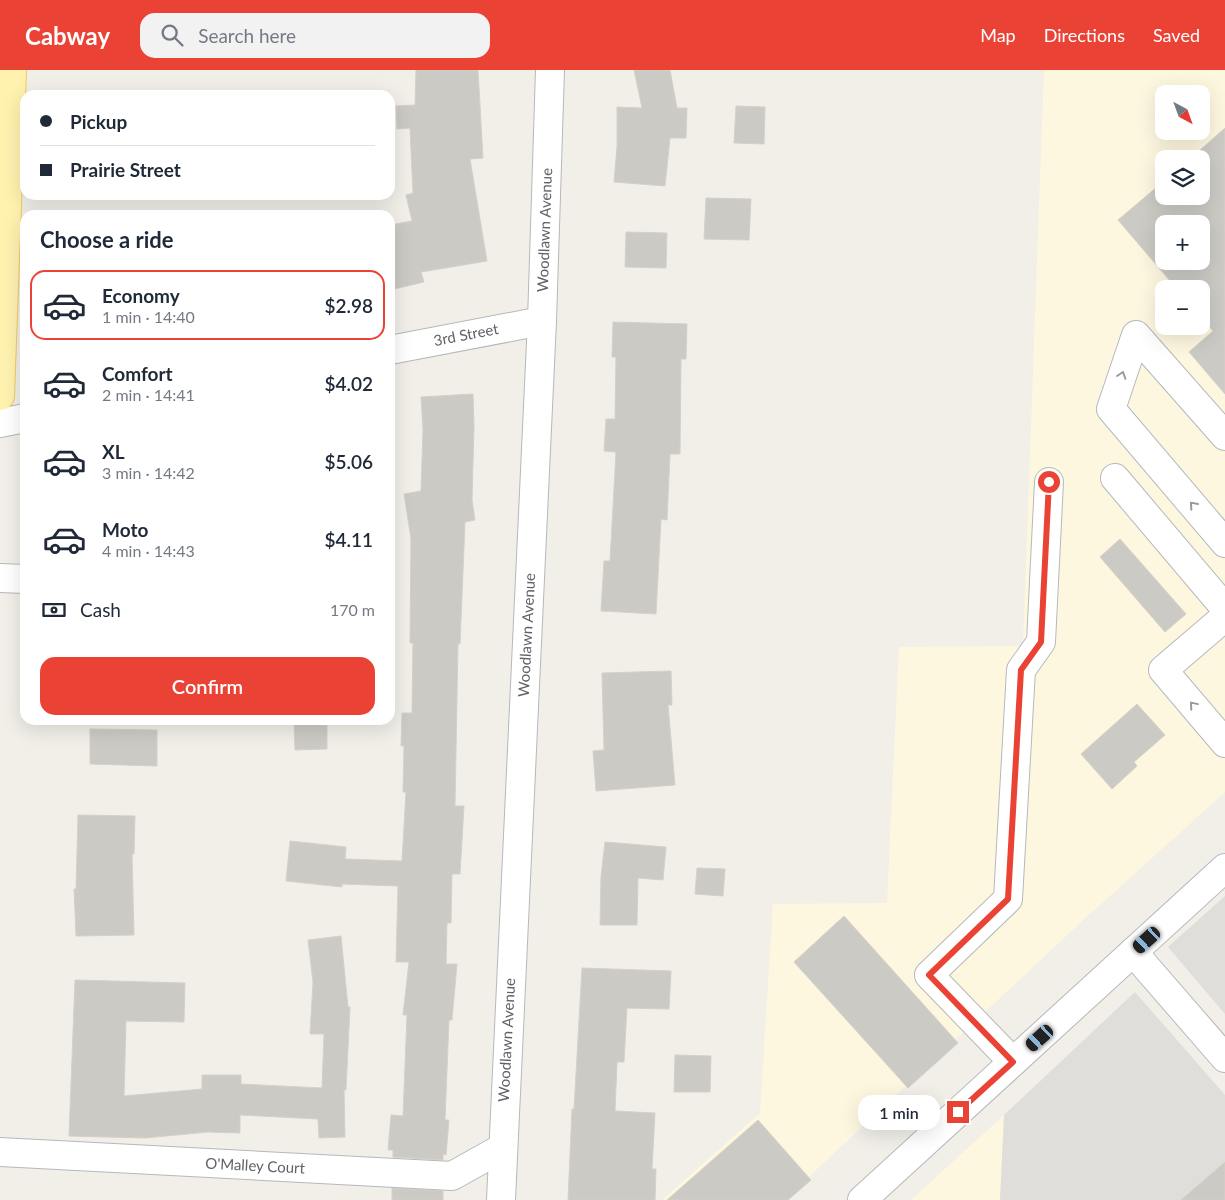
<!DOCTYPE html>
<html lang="en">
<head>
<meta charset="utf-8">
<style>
	:root { --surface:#fff; --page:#f2f2f3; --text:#1f2937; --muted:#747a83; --line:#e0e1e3; --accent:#ea4335 }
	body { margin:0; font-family:Lato,sans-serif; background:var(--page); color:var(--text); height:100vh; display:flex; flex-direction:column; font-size:19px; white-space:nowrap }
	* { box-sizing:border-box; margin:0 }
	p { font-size:16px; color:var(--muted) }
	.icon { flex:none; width:28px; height:28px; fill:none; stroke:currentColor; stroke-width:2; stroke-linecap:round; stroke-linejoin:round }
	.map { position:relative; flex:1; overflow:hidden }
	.details { position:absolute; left:20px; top:140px; width:375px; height:515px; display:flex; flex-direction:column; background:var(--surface); border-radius:15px; box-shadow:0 5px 20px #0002 }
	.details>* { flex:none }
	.top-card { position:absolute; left:20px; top:20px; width:375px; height:110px; border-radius:15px; box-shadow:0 5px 20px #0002; display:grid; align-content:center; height:110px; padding:0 20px; background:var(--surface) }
	.needle { width:32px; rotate:139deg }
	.controls { position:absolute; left:1155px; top:15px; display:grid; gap:10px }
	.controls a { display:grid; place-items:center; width:55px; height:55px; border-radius:10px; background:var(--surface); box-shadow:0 5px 20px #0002; font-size:25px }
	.end { position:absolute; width:22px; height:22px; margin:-11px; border:6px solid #ea4335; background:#fff; box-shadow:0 0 0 2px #fff }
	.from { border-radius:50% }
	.bubble { position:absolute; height:35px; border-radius:15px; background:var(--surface); box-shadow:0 5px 20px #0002; font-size:16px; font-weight:600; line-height:35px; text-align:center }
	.car { position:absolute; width:15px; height:30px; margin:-15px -8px; border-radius:6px; box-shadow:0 0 4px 1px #0007; background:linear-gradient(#222 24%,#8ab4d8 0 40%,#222 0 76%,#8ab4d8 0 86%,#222 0) }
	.top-card b { display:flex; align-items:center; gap:18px; height:48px; font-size:19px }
	.top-card b+b { border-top:1px solid var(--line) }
	.top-card i { width:12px; height:12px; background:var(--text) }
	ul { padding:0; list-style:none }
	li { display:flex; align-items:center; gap:15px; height:70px; margin:0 10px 8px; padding:0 10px; border:2px solid transparent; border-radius:15px }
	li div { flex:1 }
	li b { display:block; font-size:19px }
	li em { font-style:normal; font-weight:600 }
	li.selected { border-color:var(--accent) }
	li>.icon { width:45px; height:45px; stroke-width:1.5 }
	h2 { padding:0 20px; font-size:22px; line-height:60px }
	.pay { display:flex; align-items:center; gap:12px; height:55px; padding:0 20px; font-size:19px }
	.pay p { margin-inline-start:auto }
	.cta { display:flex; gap:10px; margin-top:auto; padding:10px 20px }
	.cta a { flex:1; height:58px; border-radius:15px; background:var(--accent); color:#fff; font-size:20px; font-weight:600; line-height:58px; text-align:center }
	header { display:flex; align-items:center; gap:30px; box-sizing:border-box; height:70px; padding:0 25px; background:var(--accent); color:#fff }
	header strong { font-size:24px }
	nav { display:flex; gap:28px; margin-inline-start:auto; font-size:18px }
	.search { width:350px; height:45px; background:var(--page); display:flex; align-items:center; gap:12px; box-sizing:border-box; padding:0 18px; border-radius:15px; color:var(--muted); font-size:19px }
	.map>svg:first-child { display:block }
	.commercial { fill:#fef7e0; fill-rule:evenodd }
	.industrial { fill:#e0deda }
	.building { fill:#cccac5; stroke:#d6d1c6; fill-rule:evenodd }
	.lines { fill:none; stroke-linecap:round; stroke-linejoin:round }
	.minor-casing { stroke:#b5b8bc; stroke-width:30 }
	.major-casing { stroke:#f2c960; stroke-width:30 }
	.minor { stroke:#fff; stroke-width:28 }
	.major { stroke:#fff2af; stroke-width:28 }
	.oneway { stroke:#979a9d }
	.route { stroke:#ea4335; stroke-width:6 }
	.labels { text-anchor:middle; stroke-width:4; stroke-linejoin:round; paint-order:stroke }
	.street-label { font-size:15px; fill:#5f6368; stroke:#fff }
</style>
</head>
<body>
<header>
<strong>Cabway</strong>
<div class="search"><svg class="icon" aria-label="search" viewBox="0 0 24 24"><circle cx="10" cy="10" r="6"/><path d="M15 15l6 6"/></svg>Search here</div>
<nav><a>Map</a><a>Directions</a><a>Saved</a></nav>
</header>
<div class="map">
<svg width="1225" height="1130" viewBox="0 0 1225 1130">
	<rect width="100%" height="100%" fill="#f1efe8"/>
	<g class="commercial">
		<path d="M1044 0H1225V722L1080 853 784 1130H662L760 1043 773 834 887 833 899 577 1023 576ZM1164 24H1201V61H1164ZM1164 89H1201V126H1164ZM1164 154H1201V191H1164ZM1164 219H1201V256H1164Z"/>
		<polygon points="1004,1045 1000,1130 911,1130"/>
	</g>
	<g class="industrial">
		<polygon points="1225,826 1225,944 1168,877"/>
		<polygon points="1135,922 1225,1025 1225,1130 1000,1130 1004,1045"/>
	</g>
	<g class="building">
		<polygon points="416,0 478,0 483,88 470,89 487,191 421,202 424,212 390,220 390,155 412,151 406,125 413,123 410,58 397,59 396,36 415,35"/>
		<polygon points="634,0 670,0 677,38 687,38 686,68 670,68 665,116 614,112 617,77 617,37 642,38"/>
		<polygon points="736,36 765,37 764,74 734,73"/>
		<path d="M1225 58V324L1189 282 1213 261 1201 247V219H1177L1118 150 1164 111V126H1201V89H1190ZM1164 154H1201V191H1164Z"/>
		<polygon points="706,128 751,129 749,170 704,169"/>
		<polygon points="626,162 667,163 666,198 625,197"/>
		<polygon points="613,252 687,254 686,289 681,289 680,384 670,384 667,450 661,449 656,544 601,541 604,491 610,491 616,382 604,381 606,349 615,349 616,287 612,287"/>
		<polygon points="473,324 474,356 472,430 475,450 465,452 460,574 458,574 455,736 464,736 460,804 452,804 451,853 447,853 446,894 457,894 452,950 449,950 445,1050 449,1050 446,1085 443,1084 443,1090 393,1087 393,1080 388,1080 391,1045 403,1046 407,945 403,945 409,892 396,892 398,816 342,814 342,817 286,811 290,771 346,777 345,789 402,791 406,722 403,722 404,676 401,676 402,643 412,643 413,573 410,573 411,469 404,424 421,421 423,360 421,327"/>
		<polygon points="1120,469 1186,544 1165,562 1100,487"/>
		<polygon points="671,601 672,635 668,635 675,715 596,721 593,681 604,680 602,603"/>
		<polygon points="1137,634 1165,665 1134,692 1137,696 1112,719 1081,684"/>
		<polygon points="294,650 327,650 327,679 295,680"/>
		<polygon points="90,659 157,660 157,696 90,694"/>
		<polygon points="78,745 135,746 134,784 132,784 134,865 76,866 74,819 76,819"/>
		<polygon points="605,772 666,777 663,810 638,808 637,855 600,855 601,807"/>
		<polygon points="697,798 725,799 723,826 695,824"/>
		<polygon points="844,846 958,973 908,1018 794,892"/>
		<polygon points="341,866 348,937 350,937 346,1020 344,1020 345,1067 319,1068 318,1049 240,1045 240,1063 208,1062 145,1068 69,1066 75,910 185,913 184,952 126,951 124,1026 202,1019 202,1005 241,1005 241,1014 322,1018 324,964 310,964 313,912 308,870"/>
		<polygon points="582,898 671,901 669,939 627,938 624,992 617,992 615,1041 655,1043 652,1099 656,1099 655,1130 568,1130 572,1039 574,1039"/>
		<polygon points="675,985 711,986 710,1022 674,1022"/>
		<polygon points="758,1050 811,1110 788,1130 667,1130"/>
		<polygon points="1225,1092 1225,1130 1181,1130"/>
		<polygon points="392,1118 443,1121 443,1130 392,1130"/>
	</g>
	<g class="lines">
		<g class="minor-casing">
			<g id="minor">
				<polyline points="390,280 542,251"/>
				<polyline points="0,353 25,348"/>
				<polyline points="1225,366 1136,265 1111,339 1225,473"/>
				<polyline points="1115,408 1225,538"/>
				<polyline points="0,508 25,509"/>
				<polyline points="1225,547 1163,600 1225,673"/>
				<polyline points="1133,882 1225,988"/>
				<polyline points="1013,992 929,905 1008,829 1021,600 1041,572 1049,412"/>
				<polyline points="0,1082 452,1106 502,1078"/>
				<polyline points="501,1130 542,251 550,0"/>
				<polyline points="862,1130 1225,798"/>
			</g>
		</g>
		<g class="major-casing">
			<polyline id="major" points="0,326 12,0"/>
		</g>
		<use href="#minor" class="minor"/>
		<use href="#major" class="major"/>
	</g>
	<defs><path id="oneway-chevron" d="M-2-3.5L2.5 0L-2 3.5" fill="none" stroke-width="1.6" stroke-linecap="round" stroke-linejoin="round" transform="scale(1.25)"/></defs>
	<g class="oneway">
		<use href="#oneway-chevron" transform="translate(1122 305) rotate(-72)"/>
		<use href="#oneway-chevron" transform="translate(1193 435) rotate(-131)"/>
		<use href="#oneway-chevron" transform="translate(1193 635) rotate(-130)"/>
	</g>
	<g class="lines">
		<polyline class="route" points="958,1042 1013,992 929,905 1008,829 1021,600 1041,572 1049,412"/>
	</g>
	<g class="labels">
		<g class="street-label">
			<text transform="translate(545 160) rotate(-88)" y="5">Woodlawn Avenue</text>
			<text transform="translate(466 265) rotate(-11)" y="5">3rd Street</text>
			<text transform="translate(527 565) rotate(-87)" y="5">Woodlawn Avenue</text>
			<text transform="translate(507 970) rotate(-87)" y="5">Woodlawn Avenue</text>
			<text transform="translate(255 1096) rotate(3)" y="5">O'Malley Court</text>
		</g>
	</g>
</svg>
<div class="controls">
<a><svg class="needle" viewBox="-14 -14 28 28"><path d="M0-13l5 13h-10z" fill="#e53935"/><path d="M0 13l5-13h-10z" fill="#747a83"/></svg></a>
<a><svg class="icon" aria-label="layers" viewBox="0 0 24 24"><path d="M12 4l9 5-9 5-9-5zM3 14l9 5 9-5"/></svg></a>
<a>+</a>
<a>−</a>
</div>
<i class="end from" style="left:1049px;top:412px"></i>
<i class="end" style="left:958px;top:1042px"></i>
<div class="bubble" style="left:858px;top:1025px;width:82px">1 min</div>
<i class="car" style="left:1147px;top:870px;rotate:228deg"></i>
<i class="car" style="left:1040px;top:968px;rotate:228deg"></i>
<div class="top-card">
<b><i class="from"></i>Pickup</b>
<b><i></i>Prairie Street</b>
</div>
<section class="details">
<h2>Choose a ride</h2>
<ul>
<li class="selected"><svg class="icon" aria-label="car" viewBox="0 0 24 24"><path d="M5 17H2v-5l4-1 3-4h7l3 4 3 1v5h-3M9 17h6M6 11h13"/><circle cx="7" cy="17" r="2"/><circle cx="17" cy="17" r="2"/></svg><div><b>Economy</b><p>1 min · 14:40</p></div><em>$2.98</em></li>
<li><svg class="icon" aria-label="car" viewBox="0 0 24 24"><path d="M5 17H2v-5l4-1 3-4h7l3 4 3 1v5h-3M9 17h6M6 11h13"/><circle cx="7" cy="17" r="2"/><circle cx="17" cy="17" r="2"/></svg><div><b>Comfort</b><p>2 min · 14:41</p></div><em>$4.02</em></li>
<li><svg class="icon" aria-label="car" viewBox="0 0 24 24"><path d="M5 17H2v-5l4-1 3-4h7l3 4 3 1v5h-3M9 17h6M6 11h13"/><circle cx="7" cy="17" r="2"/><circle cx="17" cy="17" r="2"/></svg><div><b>XL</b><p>3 min · 14:42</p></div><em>$5.06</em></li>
<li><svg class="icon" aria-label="car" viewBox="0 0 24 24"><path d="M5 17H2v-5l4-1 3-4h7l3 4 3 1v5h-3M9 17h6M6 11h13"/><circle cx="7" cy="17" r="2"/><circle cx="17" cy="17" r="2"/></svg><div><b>Moto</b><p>4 min · 14:43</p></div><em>$4.11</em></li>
</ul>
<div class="pay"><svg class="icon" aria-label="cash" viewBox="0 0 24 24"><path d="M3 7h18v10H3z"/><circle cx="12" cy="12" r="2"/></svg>Cash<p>170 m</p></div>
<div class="cta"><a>Confirm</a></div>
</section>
</div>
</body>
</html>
